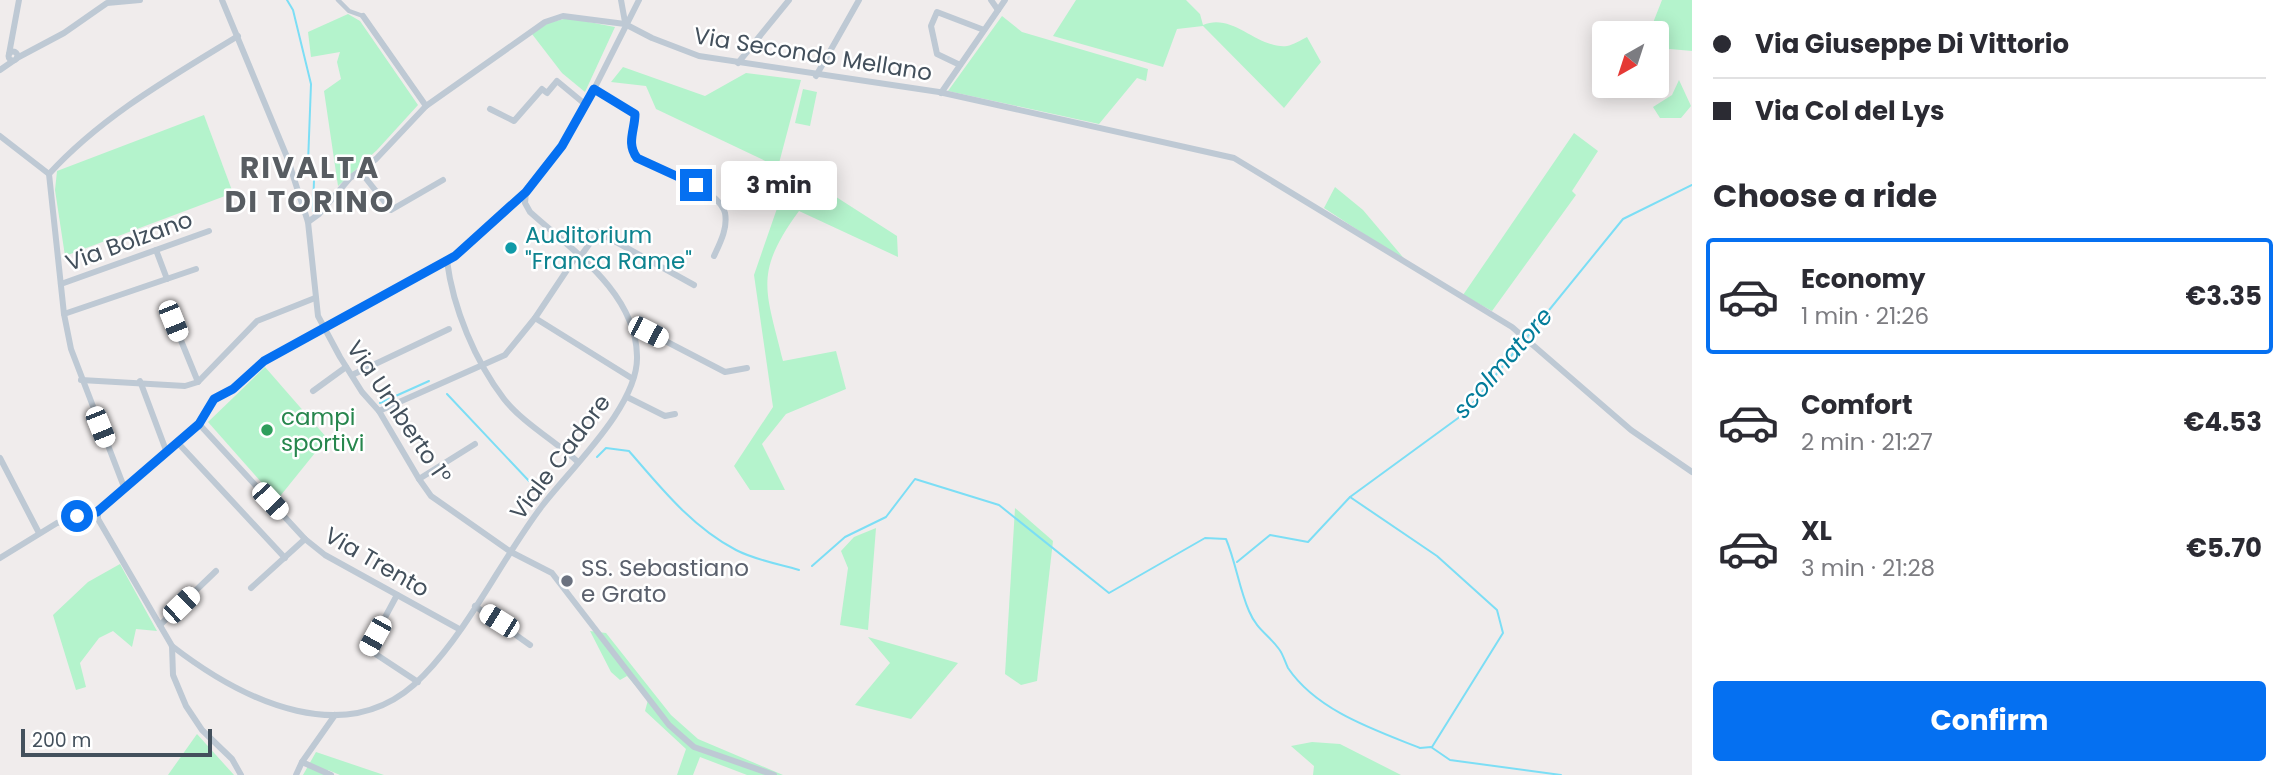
<!DOCTYPE html>
<html lang="en">
<head>
<meta charset="utf-8">
<style>
	:root { --surface:#fff; --page:#f7f7f7; --text:#2b2b33; --muted:#7c7c81; --line:#e1e1e2; --accent:#0570f1 }
	body { margin:0; font-family:Poppins,sans-serif; background:var(--page); color:var(--text); height:100vh; display:flex; flex-direction:column; font-size:26px; white-space:nowrap }
	* { box-sizing:border-box; margin:0 }
	p { font-size:23px; color:var(--muted) }
	.icon { flex:none; width:38px; height:38px; fill:none; stroke:currentColor; stroke-width:2; stroke-linecap:round; stroke-linejoin:round }
	.map { position:relative; flex:1; overflow:hidden }
	.drawer { display:flex; flex-direction:column; background:var(--surface); width:595px }
	.drawer>* { flex:none }
	.guide { display:grid; align-content:center; height:154px; padding:0 21px; background:var(--surface) }
	.needle { width:46px; rotate:219deg }
	.tools { position:absolute; left:1592px; top:21px; display:grid; gap:14px }
	.tools a { display:grid; place-items:center; width:77px; height:77px; border-radius:7px; background:var(--surface); box-shadow:0 4px 18px #0003; font-size:35px }
	.scale { position:absolute; left:21px; bottom:18px; width:191px; box-sizing:border-box; padding-left:7px; border:4px solid #43505c; border-top:0; font-size:19px; line-height:24px; white-space:nowrap; color:#43505c; -webkit-text-stroke:5px #fff; paint-order:stroke }
	.end { position:absolute; width:32px; height:32px; margin:-16px; border:9px solid #0570f1; background:#fff; box-shadow:0 0 0 4px #fff }
	.from { border-radius:50% }
	.bubble { position:absolute; height:49px; border-radius:7px; background:var(--surface); box-shadow:0 4px 18px #0003; font-size:23px; font-weight:700; line-height:49px; text-align:center }
	.car { position:absolute; width:21px; height:42px; margin:-21px -10px; border-radius:9px; box-shadow:0 0 5px 2px #0007; background:linear-gradient(#fff 24%,#345 0 40%,#fff 0 76%,#345 0 86%,#fff 0) }
	.guide b { display:flex; align-items:center; gap:24px; height:66px; font-size:26px }
	.guide b+b { border-top:2px solid var(--line) }
	.guide i { width:18px; height:18px; background:var(--text) }
	ul { padding:0; list-style:none }
	li { display:flex; align-items:center; gap:21px; height:116px; margin:0 14px 10px; padding:0 7px; border:4px solid transparent; border-radius:7px }
	li div { flex:1 }
	li b { display:block; font-size:26px }
	li em { font-style:normal; font-weight:700 }
	li.on { border-color:var(--accent) }
	li>.icon { width:63px; height:63px; stroke-width:1.5 }
	h2 { padding:0 21px; font-size:32px; line-height:84px }
	.primary-button { display:flex; gap:14px; margin-top:auto; padding:14px 21px }
	.primary-button a { flex:1; height:80px; border-radius:7px; background:var(--accent); color:#fff; font-size:28px; font-weight:700; line-height:80px; text-align:center }
	main { display:flex; flex:1; min-height:0 }
	.map>svg:first-child { display:block }
	.green { fill:#b4f3cc }
	.lines { fill:none; stroke-linecap:round; stroke-linejoin:round }
	.stream { stroke:#7cdef5; stroke-width:2 }
	.pedestrian { stroke:#bec9d4; stroke-width:4.5 }
	.minor { stroke:#bec9d4; stroke-width:6 }
	.route { stroke:#0570f1; stroke-width:9 }
	.culture-dot { fill:#0f9aa8; stroke:#fff; stroke-width:2.5 }
	.leisure-dot { fill:#2e9e5b; stroke:#fff; stroke-width:2.5 }
	.worship-dot { fill:#6b7280; stroke:#fff; stroke-width:2.5 }
	.labels { text-anchor:middle; stroke-width:5; stroke-linejoin:round; paint-order:stroke }
	.street-label { font-size:23px; fill:#43505c; stroke:#fff }
	.culture-label { font-size:23px; fill:#0d838f; stroke:#fff; text-anchor:start }
	.leisure-label { font-size:23px; fill:#27864d; stroke:#fff; text-anchor:start }
	.worship-label { font-size:23px; fill:#5b616d; stroke:#fff; text-anchor:start }
	.water-label { font-size:24px; font-style:italic; fill:#037c9a; stroke:#fff }
	.district-label { font-size:30px; font-weight:bold; letter-spacing:2px; fill:#585d62; stroke:#fff }
</style>
</head>
<body>
<main>
<div class="map">
<svg width="1692" height="775" viewBox="0 0 1692 775">
	<rect width="100%" height="100%" fill="#f0ecec"/>
	<g class="green">
		<path d="M1076 0H1186L1200 14 1203 25C1233 12 1257 49 1287 46 1293 45 1301 40 1307 37L1321 62 1284 108 1203 26 1177 29 1163 67 1053 36Z"/>
		<polygon points="1662,0 1692,0 1692,51 1670,49 1657,53 1657,33 1649,33"/>
		<polygon points="348,14 360,21 418,105 377,150 338,186 324,91 341,79 337,62 340,52 311,57 308,32"/>
		<polygon points="1002,16 1022,32 1148,69 1146,81 1137,78 1099,124 948,91"/>
		<polygon points="568,18 615,27 585,92 562,73 532,34 548,23"/>
		<polygon points="623,67 705,96 746,73 801,80 778,167 656,109 646,86 611,82"/>
		<polygon points="1679,80 1691,106 1681,118 1660,118 1653,107 1672,95"/>
		<polygon points="803,89 817,92 810,126 795,123"/>
		<polygon points="204,115 233,193 65,256 55,190 57,171"/>
		<polygon points="1574,133 1598,151 1572,191 1576,195 1492,311 1463,295"/>
		<path d="M791 168 897 236 898 257 799 211C753 274 766 290 783 361L836 351 846 389 786 414 762 444 785 490H750L734 466 773 407 754 275Z"/>
		<polygon points="1335,187 1363,210 1407,262 1324,208"/>
		<polygon points="265,367 327,438 277,500 208,422"/>
		<polygon points="1015,508 1053,541 1037,681 1021,685 1005,674"/>
		<polygon points="876,528 868,630 840,625 848,568 841,551 854,537"/>
		<polygon points="120,564 157,631 136,629 132,647 113,631 99,638 80,663 86,687 76,690 53,615 88,582"/>
		<polygon points="590,631 606,633 671,715 698,739 783,775 747,775 700,757 693,775 677,775 686,749 645,711 648,700 627,676 620,680 611,672"/>
		<polygon points="868,637 958,663 911,719 855,705 890,663"/>
		<polygon points="197,734 234,775 168,775"/>
		<polygon points="1312,742 1340,744 1401,775 1313,775 1314,766 1291,746"/>
		<polygon points="316,752 384,775 340,775 328,770 325,775 303,775"/>
	</g>
	<g class="lines">
		<g class="stream">
			<polyline points="287,0 293,10 311,84 308,163 314,180 313,211"/>
			<polyline points="1528,336 1623,219 1692,185"/>
			<polyline points="447,394 529,481"/>
			<polyline points="380,403 429,381"/>
			<path d="M597 457 606 448 629 451C661 488 692 527 736 550 755 560 779 564 799 570"/>
			<polyline points="1350,497 1437,556 1497,610 1503,633 1432,747"/>
			<polyline points="1237,562 1270,535 1308,542 1350,497 1465,413 1524,340"/>
			<path d="M812 566 845 537 886 517 915 479 999 505 1109 593 1205 538 1226 539C1236 563 1239 588 1249 611 1257 630 1268 634 1279 649 1283 654 1285 662 1288 668 1317 711 1375 730 1420 748L1431 747 1450 760 1561 775"/>
		</g>
		<polyline class="pedestrian" points="338,0 349,11 363,16"/>
		<g class="minor">
			<polyline points="222,0 287,157 308,222 318,316 340,357 362,392 379,411 419,479 431,496 511,552 552,573 669,725 694,747 774,775"/>
			<polyline points="621,0 625,22"/>
			<polyline points="991,0 998,10"/>
			<polyline points="363,16 426,106"/>
			<circle cx="13" cy="56" r="4.5"/>
			<polyline points="9,54 19,0"/>
			<polyline points="17,58 64,33 107,3 140,0"/>
			<polyline points="738,63 789,0"/>
			<polyline points="960,65 937,54 931,26 937,12 984,30"/>
			<polyline points="0,70 13,61"/>
			<polyline points="816,76 859,0"/>
			<path d="M594 89 635 114 630 141 637 158C659 168 718 188 725 213 728 228 720 243 714 256"/>
			<polyline points="941,93 1005,0"/>
			<polyline points="490,109 514,121 542,89 547,93 557,81 586,105"/>
			<polyline points="0,136 49,174 64,314 71,349 124,487"/>
			<polyline points="360,171 391,210 443,180"/>
			<path d="M49 174C102 116 171 77 238 36"/>
			<polyline points="308,222 319,214 350,178 376,159 426,106 545,22 563,16 625,24 652,38 699,56 939,92 1234,158 1512,327 1631,430 1692,472"/>
			<polyline points="156,250 167,279"/>
			<polyline points="580,257 598,232 694,285"/>
			<path d="M447 261C453 308 475 361 504 399 523 423 555 441 578 462"/>
			<polyline points="61,284 209,231"/>
			<polyline points="64,314 196,269"/>
			<polyline points="535,318 633,379"/>
			<polyline points="173,321 198,382"/>
			<polyline points="635,332 648,332 725,372 747,368"/>
			<polyline points="352,375 449,329"/>
			<polyline points="81,380 185,386 198,382 257,321 315,298"/>
			<polyline points="140,381 167,453"/>
			<polyline points="313,391 346,367"/>
			<polyline points="627,397 665,416 675,414"/>
			<polyline points="379,411 505,355 535,318 577,255"/>
			<polyline points="199,424 305,539 325,555 459,629"/>
			<polyline points="178,443 285,558"/>
			<polyline points="0,458 39,533"/>
			<polyline points="419,479 475,444"/>
			<polyline points="98,512 199,424 214,399 233,389 264,361 455,256 526,192 562,146 582,113 639,0"/>
			<polyline points="98,512 98,519 172,646 173,675 186,706 202,730 232,759 241,775"/>
			<polyline points="0,558 57,523 98,512"/>
			<polyline points="251,588 305,539"/>
			<polyline points="397,595 368,649 418,682"/>
			<polyline points="475,606 530,645"/>
			<polyline points="160,625 216,571"/>
			<path d="M172 646C243 701 350 754 424 675 471 626 501 560 542 506 571 468 639 405 637 356 636 293 572 250 530 212L525 203 526 192"/>
			<polyline points="302,762 331,775"/>
			<polyline points="296,775 302,762 335,715"/>
		</g>
	</g>
	<g class="lines">
		<path class="route" d="M77 516 97 512 199 424 214 399 233 389 264 361 455 256 526 192 562 146 594 89 635 114C635 130 626 143 637 158L696 185"/>
	</g>
	<circle class="culture-dot" cx="511" cy="248" r="7"/>
	<circle class="leisure-dot" cx="267" cy="430" r="7"/>
	<circle class="worship-dot" cx="567" cy="581" r="7"/>
	<g class="labels">
		<g class="street-label">
			<text transform="translate(813 54) rotate(9)" y="8">Via Secondo Mellano</text>
			<text transform="translate(129 241) rotate(-20)" y="8">Via Bolzano</text>
			<text transform="translate(399 412) rotate(56)" y="8">Via Umberto 1°</text>
			<text transform="translate(560 457) rotate(-53)" y="8">Viale Cadore</text>
			<text transform="translate(377 562) rotate(30)" y="8">Via Trento</text>
		</g>
		<g class="culture-label">
			<text x="525" y="243">Auditorium<tspan x="525" dy="26">"Franca Rame"</tspan></text>
		</g>
		<g class="leisure-label">
			<text x="281" y="425">campi<tspan x="281" dy="26">sportivi</tspan></text>
		</g>
		<g class="worship-label">
			<text x="581" y="576">SS. Sebastiano<tspan x="581" dy="26">e Grato</tspan></text>
		</g>
		<g class="water-label">
			<text transform="translate(1503 363) rotate(-49)" y="8">scolmatore</text>
		</g>
		<g class="district-label">
			<text x="310" y="178">RIVALTA<tspan x="310" dy="34">DI TORINO</tspan></text>
		</g>
	</g>
</svg>
<div class="tools">
<a><svg class="needle" viewBox="-14 -14 28 28"><path d="M0-13l5 13h-10z" fill="#e53935"/><path d="M0 13l5-13h-10z" fill="#7c7c81"/></svg></a>
</div>
<div class="scale">200 m</div>
<i class="end from" style="left:77px;top:516px"></i>
<i class="end" style="left:696px;top:185px"></i>
<div class="bubble" style="left:721px;top:161px;width:116px">3 min</div>
<i class="car" style="left:173px;top:321px;rotate:158deg"></i>
<i class="car" style="left:648px;top:332px;rotate:117deg"></i>
<i class="car" style="left:100px;top:427px;rotate:158deg"></i>
<i class="car" style="left:270px;top:501px;rotate:137deg"></i>
<i class="car" style="left:181px;top:605px;rotate:46deg"></i>
<i class="car" style="left:499px;top:621px;rotate:302deg"></i>
<i class="car" style="left:375px;top:636px;rotate:209deg"></i>
</div>
<section class="drawer">
<div class="guide">
<b><i class="from"></i>Via Giuseppe Di Vittorio</b>
<b><i></i>Via Col del Lys</b>
</div>
<h2>Choose a ride</h2>
<ul>
<li class="on"><svg class="icon" aria-label="car" viewBox="0 0 24 24"><path d="M5 17H2v-5l4-1 3-4h7l3 4 3 1v5h-3M9 17h6M6 11h13"/><circle cx="7" cy="17" r="2"/><circle cx="17" cy="17" r="2"/></svg><div><b>Economy</b><p>1 min · 21:26</p></div><em>€3.35</em></li>
<li><svg class="icon" aria-label="car" viewBox="0 0 24 24"><path d="M5 17H2v-5l4-1 3-4h7l3 4 3 1v5h-3M9 17h6M6 11h13"/><circle cx="7" cy="17" r="2"/><circle cx="17" cy="17" r="2"/></svg><div><b>Comfort</b><p>2 min · 21:27</p></div><em>€4.53</em></li>
<li><svg class="icon" aria-label="car" viewBox="0 0 24 24"><path d="M5 17H2v-5l4-1 3-4h7l3 4 3 1v5h-3M9 17h6M6 11h13"/><circle cx="7" cy="17" r="2"/><circle cx="17" cy="17" r="2"/></svg><div><b>XL</b><p>3 min · 21:28</p></div><em>€5.70</em></li>
</ul>
<div class="primary-button"><a>Confirm</a></div>
</section>
</main>
</body>
</html>
